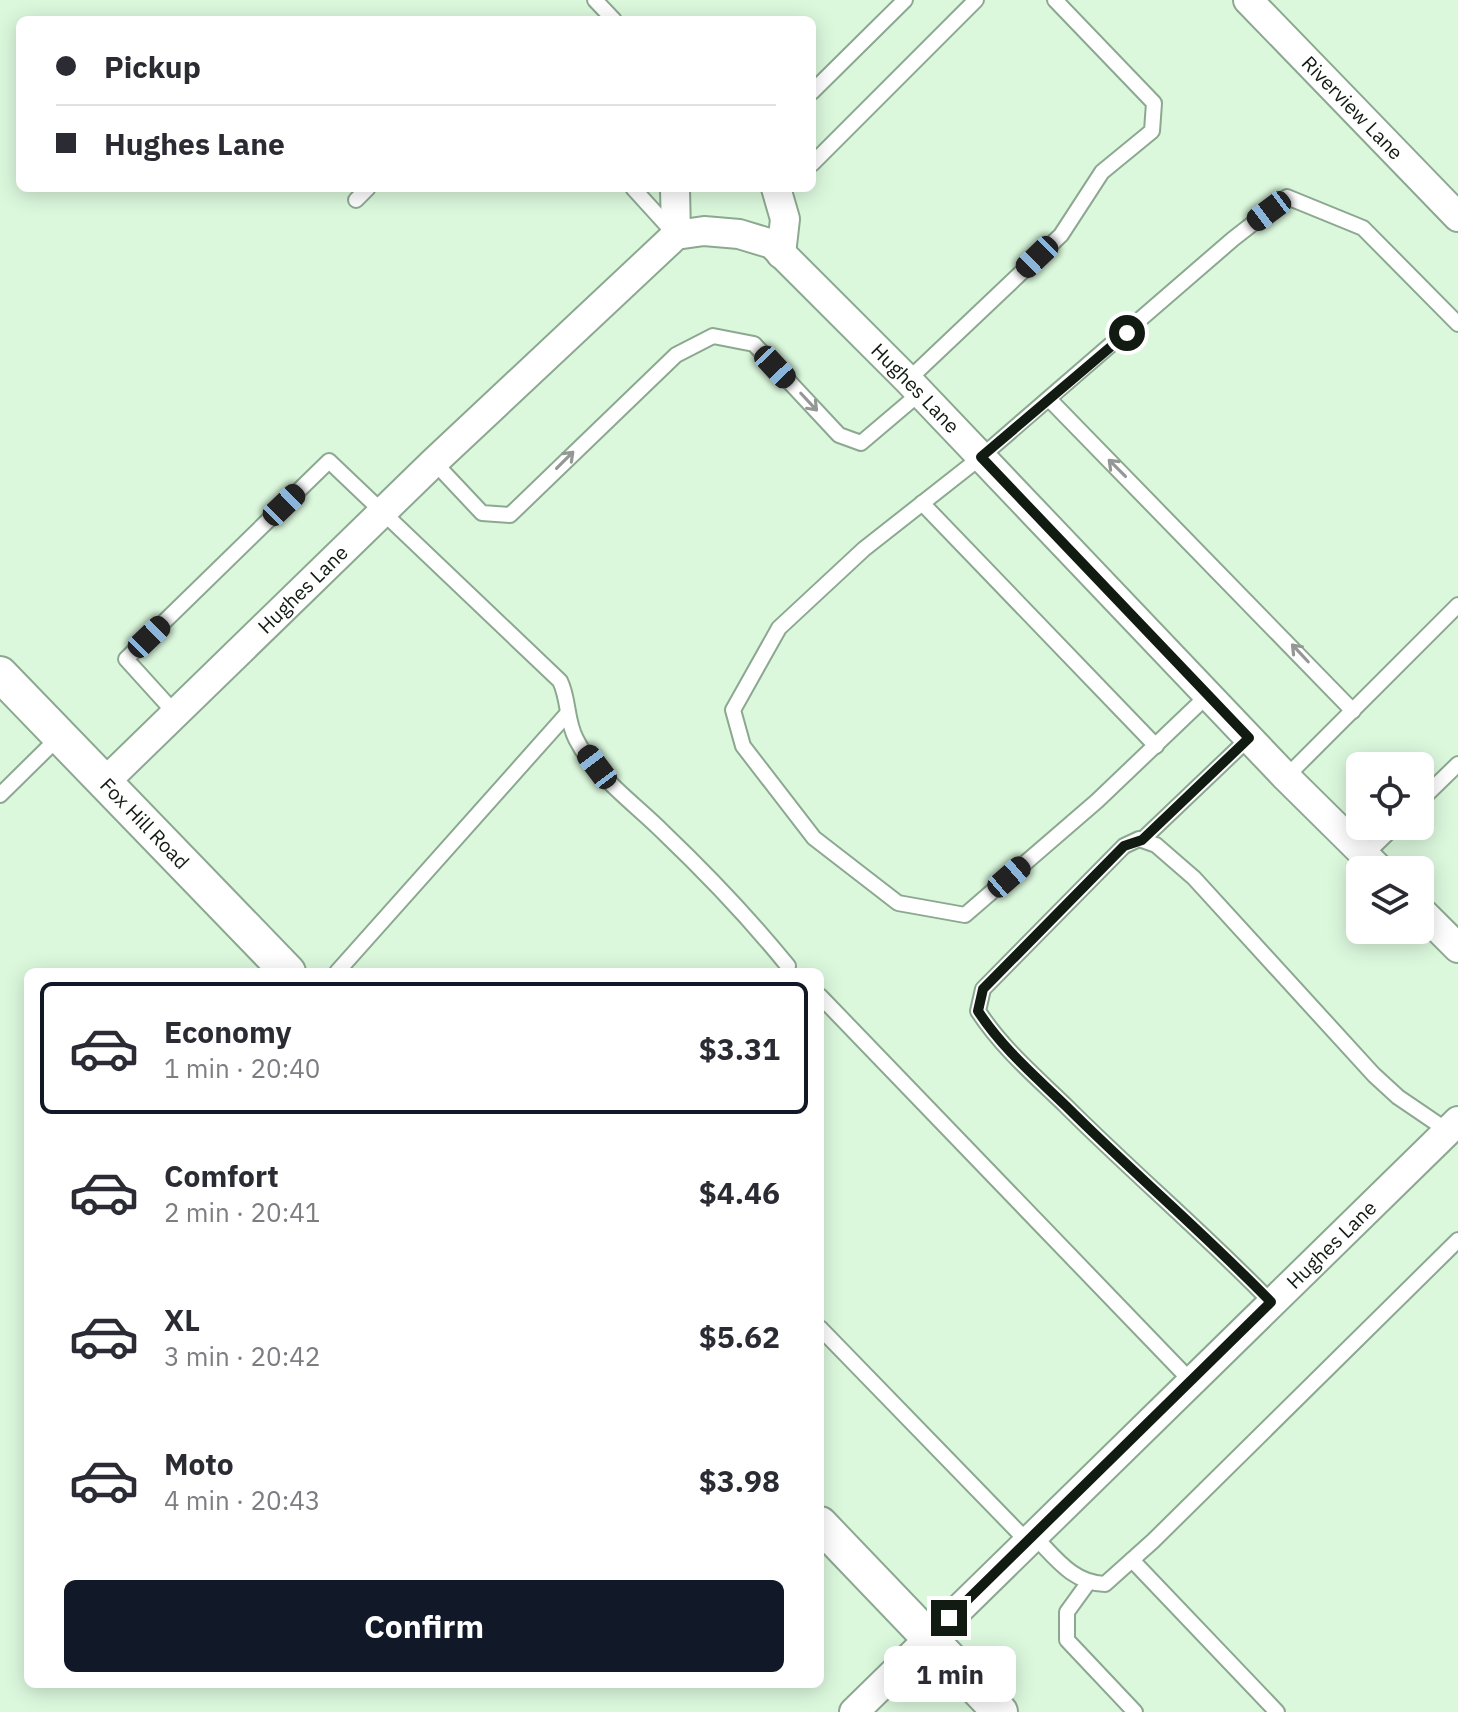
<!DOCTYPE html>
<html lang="en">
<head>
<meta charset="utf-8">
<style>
	:root { --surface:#fff; --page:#f7f7f7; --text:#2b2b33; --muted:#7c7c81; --line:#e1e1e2; --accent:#111827 }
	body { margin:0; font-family:"IBM Plex Sans",sans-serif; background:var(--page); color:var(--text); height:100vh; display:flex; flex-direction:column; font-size:30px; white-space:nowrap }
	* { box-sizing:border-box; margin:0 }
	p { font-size:26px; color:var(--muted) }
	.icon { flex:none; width:44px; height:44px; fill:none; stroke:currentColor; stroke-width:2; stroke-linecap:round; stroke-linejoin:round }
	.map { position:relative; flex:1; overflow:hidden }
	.drawer { position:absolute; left:24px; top:968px; width:800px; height:720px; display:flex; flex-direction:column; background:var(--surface); border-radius:12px; box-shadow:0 4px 20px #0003 }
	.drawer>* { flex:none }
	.top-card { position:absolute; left:16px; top:16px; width:800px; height:176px; border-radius:12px; box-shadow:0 4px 20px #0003; display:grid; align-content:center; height:176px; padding:0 40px; background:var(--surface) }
	.controls { position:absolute; left:1346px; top:752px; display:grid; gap:16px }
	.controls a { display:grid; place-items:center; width:88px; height:88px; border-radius:12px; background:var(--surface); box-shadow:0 4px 20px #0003; font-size:40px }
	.end { position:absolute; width:36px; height:36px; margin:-18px; border:10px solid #111b12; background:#fff; box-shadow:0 0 0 4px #fff }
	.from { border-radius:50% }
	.bubble { position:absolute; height:56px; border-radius:12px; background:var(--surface); box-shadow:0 4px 20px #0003; font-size:26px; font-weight:700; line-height:56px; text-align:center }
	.car { position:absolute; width:24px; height:48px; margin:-24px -12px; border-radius:10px; box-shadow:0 0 6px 2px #0007; background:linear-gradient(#222 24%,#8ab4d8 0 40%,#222 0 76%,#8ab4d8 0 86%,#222 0) }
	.top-card b { display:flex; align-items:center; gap:28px; height:76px; font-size:30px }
	.top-card b+b { border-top:2px solid var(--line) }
	.top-card i { width:20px; height:20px; background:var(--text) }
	ul { padding:14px 0 0; list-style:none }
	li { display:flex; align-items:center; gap:24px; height:132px; margin:0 16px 12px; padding:0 24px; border:4px solid transparent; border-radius:12px }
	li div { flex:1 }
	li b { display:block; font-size:30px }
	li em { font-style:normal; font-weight:700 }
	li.selected { border-color:var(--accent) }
	li>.icon { width:72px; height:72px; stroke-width:1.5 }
	.button { display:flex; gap:16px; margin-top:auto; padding:16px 40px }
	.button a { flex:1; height:92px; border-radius:12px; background:var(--accent); color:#fff; font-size:32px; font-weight:700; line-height:92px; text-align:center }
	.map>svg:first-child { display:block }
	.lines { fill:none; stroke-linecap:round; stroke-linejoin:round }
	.service-casing { stroke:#8da890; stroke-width:18 }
	.minor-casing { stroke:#8da890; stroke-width:32 }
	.tertiary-casing { stroke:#8da890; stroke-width:38 }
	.service { stroke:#fff; stroke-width:14 }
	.minor { stroke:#fff; stroke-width:28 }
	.tertiary { stroke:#fff; stroke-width:34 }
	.oneway { stroke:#949894 }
	.route { stroke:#111b12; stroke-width:10 }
	.labels { text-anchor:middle; stroke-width:6; stroke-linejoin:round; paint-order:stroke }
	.street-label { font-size:20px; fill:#111b12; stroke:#f8fef8 }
</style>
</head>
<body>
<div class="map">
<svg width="1458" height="1712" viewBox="0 0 1458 1712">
	<rect width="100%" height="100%" fill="#dbf8dd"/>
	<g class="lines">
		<g class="service-casing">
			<g id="service">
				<polyline points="595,0 614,20"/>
				<polyline points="812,92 905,0"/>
				<polyline points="812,164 976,0"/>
				<polyline points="633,188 673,232"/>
				<polyline points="356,200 368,188"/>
				<polyline points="908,380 1061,235 1102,172 1152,131 1154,103 1055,0"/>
				<polyline points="1049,399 1353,711"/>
				<polyline points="434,462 482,513 510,515 676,355 713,336 754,344 839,435 861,443 920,393"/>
				<polyline points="922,503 1156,746"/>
				<polyline points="1208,695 1097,801 965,915 898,903 814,838 743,746 733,710 779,628 864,549 981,457 1233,239 1287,197 1363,228 1458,324"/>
				<path d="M174 712 126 659 329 461 560 681C569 699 566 720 576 739 594 775 635 804 663 832 708 875 749 918 788 966"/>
				<polyline points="1286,777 1458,605"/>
				<polyline points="0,795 60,736"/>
				<polyline points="1420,801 1458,764"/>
				<polyline points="1142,840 1249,738"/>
				<polyline points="1365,855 1395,826"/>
				<polyline points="337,972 567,714"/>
				<polyline points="820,996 1190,1380"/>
				<path d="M1271 1302C1205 1234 1133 1173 1066 1106 1035 1076 1002 1048 978 1011L983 989 1124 846 1139 839 1156 845 1194 878 1374 1075 1398 1097 1448 1131"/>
				<polyline points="820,1328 1027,1541"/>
				<path d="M1033 1535C1055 1557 1072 1583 1105 1584L1153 1541 1458 1240"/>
				<polyline points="1132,1560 1277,1712"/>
				<polyline points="1088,1583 1067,1612 1067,1640 1135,1712"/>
			</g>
		</g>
		<g class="minor-casing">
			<g id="minor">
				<path id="s1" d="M1248 0 1458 217"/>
				<polyline points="675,188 676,235"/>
				<polyline points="776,188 785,219 781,254"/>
				<path id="s2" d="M105 782 434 462 676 235 704 231 739 234 772 244 908 380 1286 777 1380 870"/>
				<polyline points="1420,910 1458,948"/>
				<path id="s3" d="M854 1712 1458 1121"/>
			</g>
		</g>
		<g class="tertiary-casing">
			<g id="tertiary">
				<path id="s4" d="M0 674 288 972"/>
				<polyline points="820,1524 1000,1712"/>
			</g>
		</g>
		<use href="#service" class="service"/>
		<use href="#minor" class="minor"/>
		<use href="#tertiary" class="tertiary"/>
	</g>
	<defs><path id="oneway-shaft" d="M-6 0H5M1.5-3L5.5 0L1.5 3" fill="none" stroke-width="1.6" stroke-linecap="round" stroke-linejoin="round" transform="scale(2)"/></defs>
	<g class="oneway">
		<use href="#oneway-shaft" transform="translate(809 402) rotate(47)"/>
		<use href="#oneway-shaft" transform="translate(565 460) rotate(-45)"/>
		<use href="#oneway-shaft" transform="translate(1117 468) rotate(-135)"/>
		<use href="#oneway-shaft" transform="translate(1300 653) rotate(-133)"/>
	</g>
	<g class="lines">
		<path class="route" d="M949 1618 1271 1302C1205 1234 1133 1173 1066 1106 1035 1076 1002 1048 978 1011L983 989 1124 846 1142 840 1249 738 981 457 1127 333"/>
	</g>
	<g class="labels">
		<g class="street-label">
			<text dy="7" stroke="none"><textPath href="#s1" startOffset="150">Riverview Lane</textPath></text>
			<text dy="7" stroke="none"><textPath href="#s2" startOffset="1092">Hughes Lane</textPath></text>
			<text dy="7" stroke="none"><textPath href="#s2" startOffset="276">Hughes Lane</textPath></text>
			<text dy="7" stroke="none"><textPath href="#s4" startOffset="208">Fox Hill Road</textPath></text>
			<text dy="7" stroke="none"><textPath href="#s3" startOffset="668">Hughes Lane</textPath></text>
		</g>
	</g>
</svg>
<div class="controls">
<a><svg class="icon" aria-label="locate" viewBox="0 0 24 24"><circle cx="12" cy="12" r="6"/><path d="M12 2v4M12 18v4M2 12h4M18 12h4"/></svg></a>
<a><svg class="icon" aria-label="layers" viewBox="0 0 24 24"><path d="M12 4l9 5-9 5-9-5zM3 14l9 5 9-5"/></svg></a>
</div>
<i class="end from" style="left:1127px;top:333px"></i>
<i class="end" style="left:949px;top:1618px"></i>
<div class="bubble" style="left:884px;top:1646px;width:132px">1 min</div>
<i class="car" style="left:1269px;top:211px;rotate:233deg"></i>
<i class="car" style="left:1037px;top:257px;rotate:226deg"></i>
<i class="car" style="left:775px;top:367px;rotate:137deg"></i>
<i class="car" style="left:284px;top:505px;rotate:46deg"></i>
<i class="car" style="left:149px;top:637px;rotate:46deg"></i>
<i class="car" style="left:597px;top:767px;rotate:323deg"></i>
<i class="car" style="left:1009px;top:877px;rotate:49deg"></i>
<div class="top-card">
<b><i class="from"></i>Pickup</b>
<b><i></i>Hughes Lane</b>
</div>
<section class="drawer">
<ul>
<li class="selected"><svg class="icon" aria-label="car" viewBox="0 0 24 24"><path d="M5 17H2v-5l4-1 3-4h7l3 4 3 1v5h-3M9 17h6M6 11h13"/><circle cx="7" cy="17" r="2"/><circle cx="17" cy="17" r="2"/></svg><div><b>Economy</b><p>1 min · 20:40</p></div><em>$3.31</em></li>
<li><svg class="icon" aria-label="car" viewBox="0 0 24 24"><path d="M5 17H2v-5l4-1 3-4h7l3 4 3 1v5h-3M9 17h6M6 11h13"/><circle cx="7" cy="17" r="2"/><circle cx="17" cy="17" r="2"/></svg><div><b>Comfort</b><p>2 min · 20:41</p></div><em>$4.46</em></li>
<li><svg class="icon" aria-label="car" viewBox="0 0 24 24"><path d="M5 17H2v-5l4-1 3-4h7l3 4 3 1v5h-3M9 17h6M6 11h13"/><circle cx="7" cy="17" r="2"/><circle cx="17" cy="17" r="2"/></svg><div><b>XL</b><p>3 min · 20:42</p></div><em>$5.62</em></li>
<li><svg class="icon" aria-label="car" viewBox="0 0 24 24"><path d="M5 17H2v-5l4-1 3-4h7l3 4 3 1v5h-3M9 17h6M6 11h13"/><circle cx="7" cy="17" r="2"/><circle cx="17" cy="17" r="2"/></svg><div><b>Moto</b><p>4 min · 20:43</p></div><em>$3.98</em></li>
</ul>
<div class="button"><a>Confirm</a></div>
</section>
</div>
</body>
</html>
